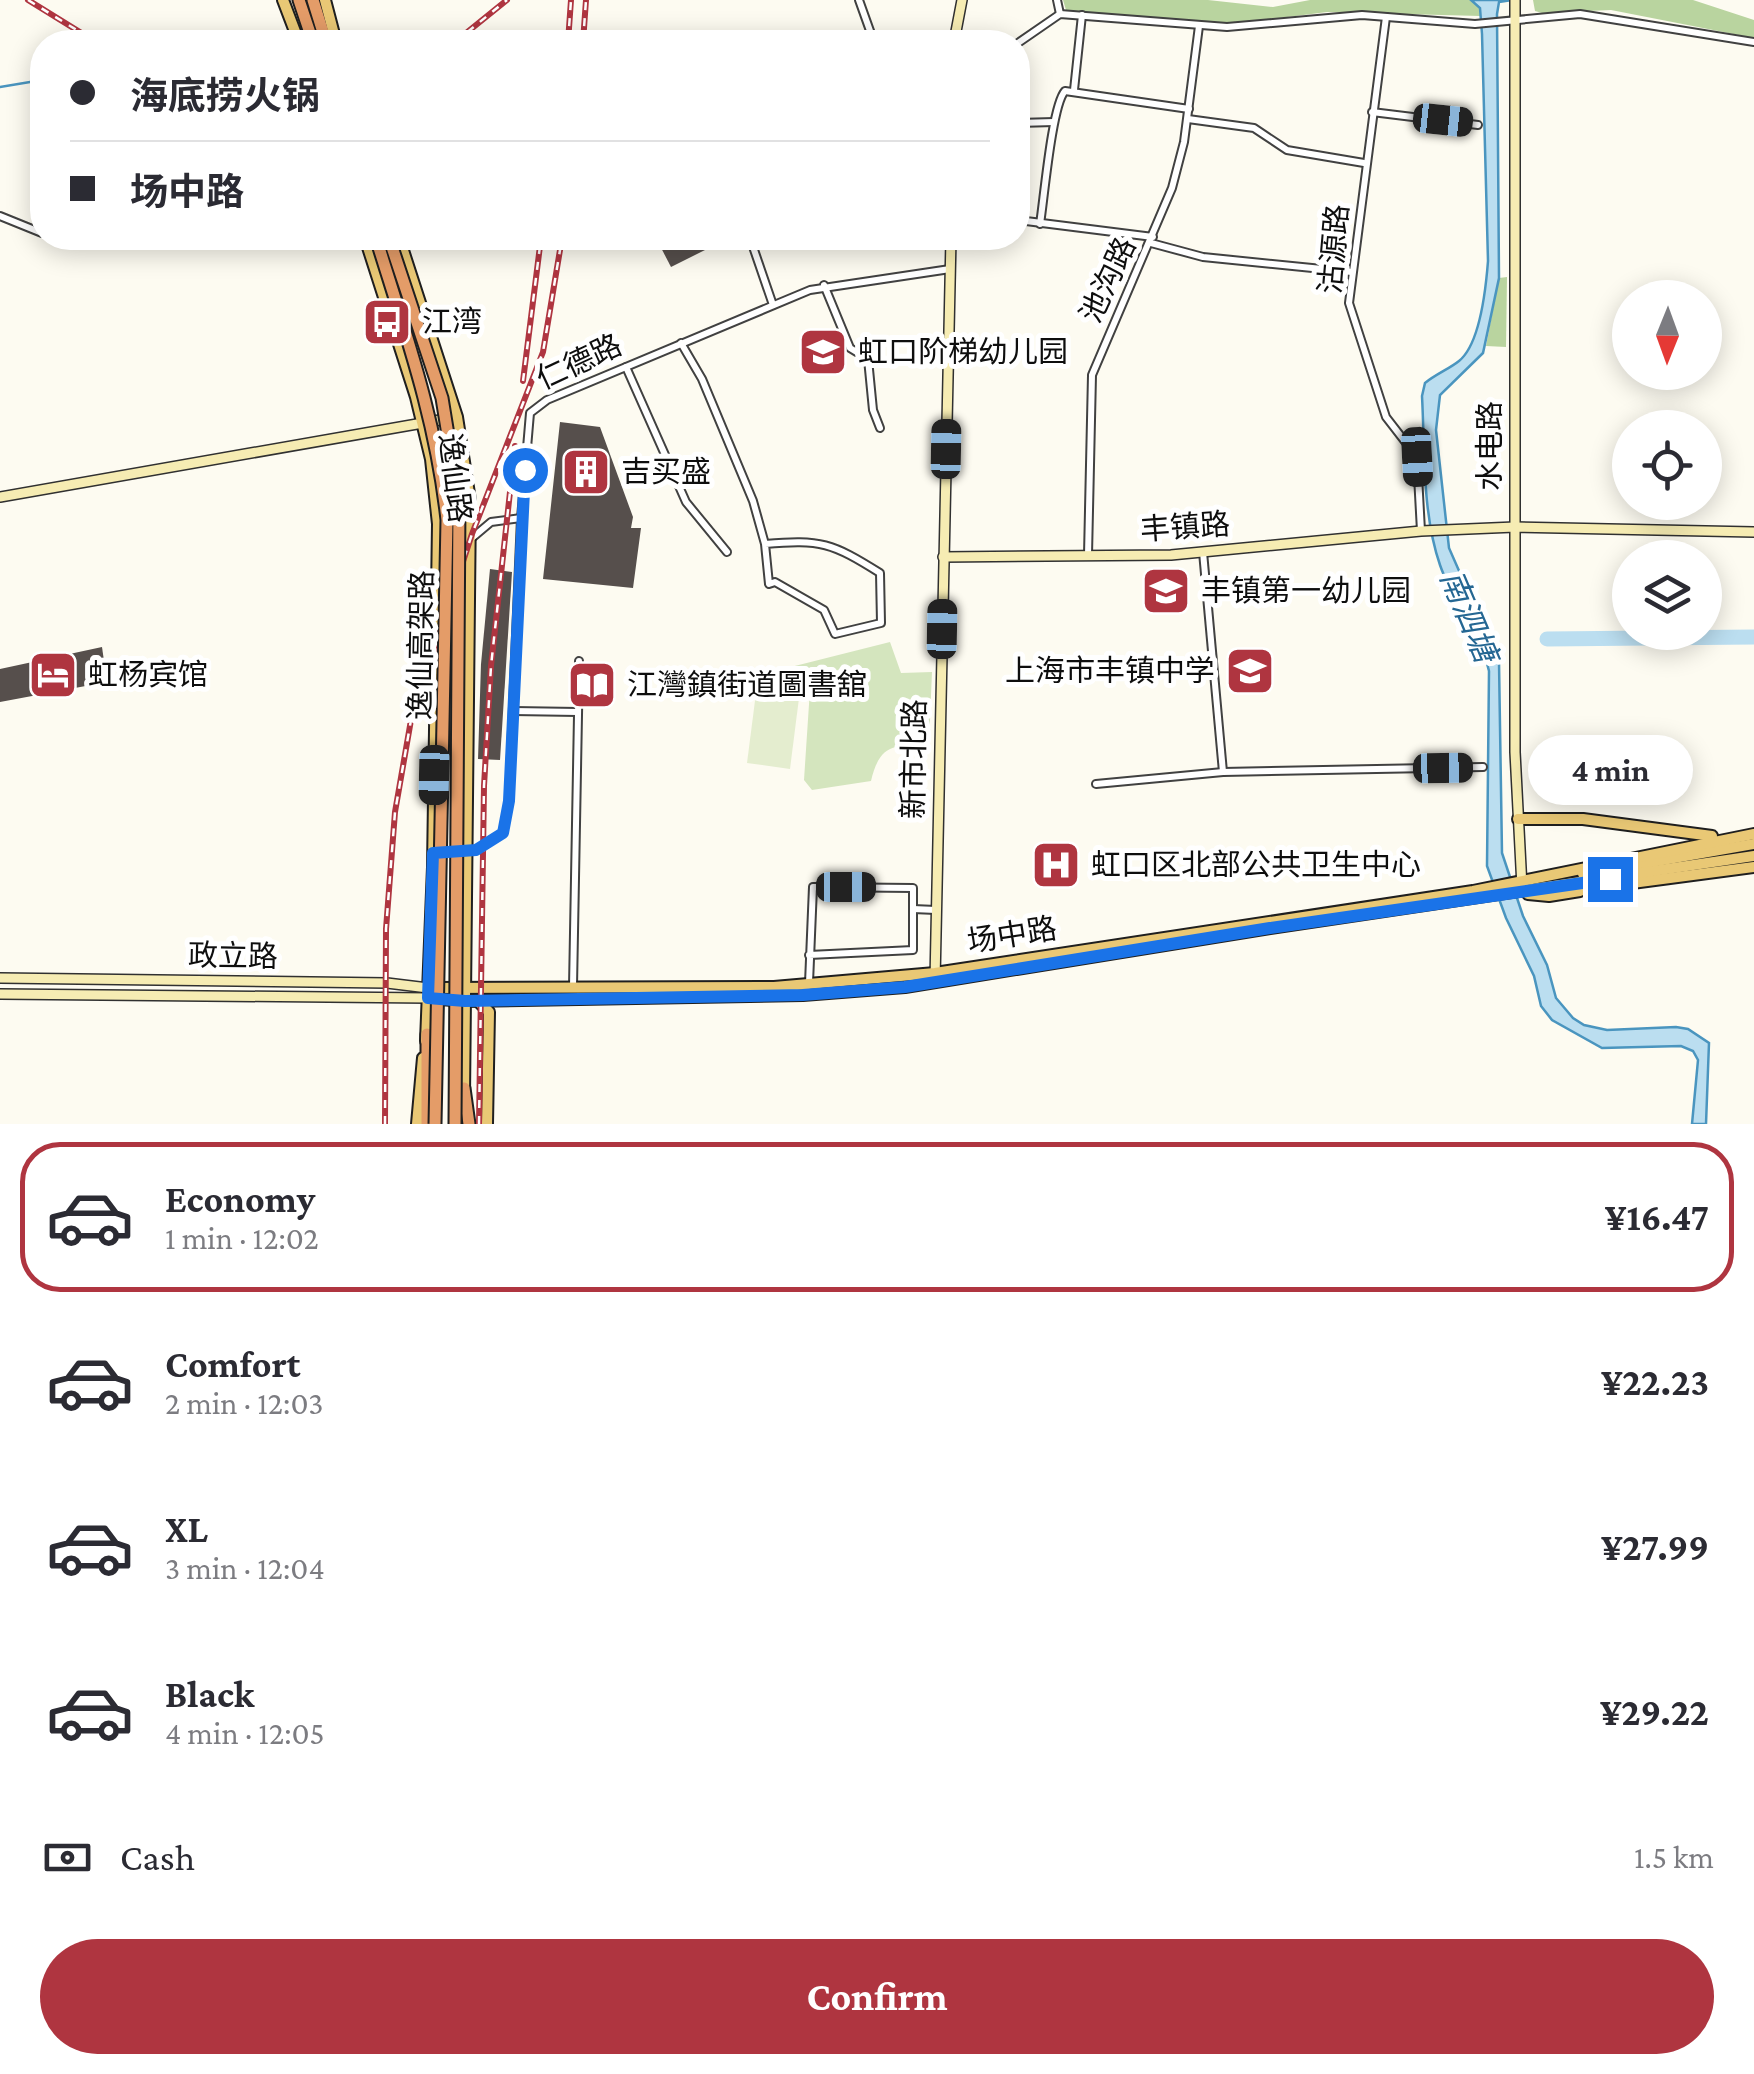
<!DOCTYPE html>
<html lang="en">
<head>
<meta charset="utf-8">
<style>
	:root { --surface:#fff; --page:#f7f7f7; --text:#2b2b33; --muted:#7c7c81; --line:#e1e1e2; --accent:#af3540 }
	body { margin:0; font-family:"Crimson Pro","Noto Sans SC",serif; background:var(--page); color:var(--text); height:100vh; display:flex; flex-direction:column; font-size:38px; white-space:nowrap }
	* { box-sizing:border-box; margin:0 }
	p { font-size:32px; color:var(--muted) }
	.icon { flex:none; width:55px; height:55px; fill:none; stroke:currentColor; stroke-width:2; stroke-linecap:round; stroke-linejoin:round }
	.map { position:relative; height:1124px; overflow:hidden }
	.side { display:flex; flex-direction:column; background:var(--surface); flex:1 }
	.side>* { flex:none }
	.hud { position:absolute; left:30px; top:30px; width:1000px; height:220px; border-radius:40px; box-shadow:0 5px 25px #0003; display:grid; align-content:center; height:220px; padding:0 40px; background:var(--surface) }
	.needle { width:65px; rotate:181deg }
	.controls { position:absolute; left:1612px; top:280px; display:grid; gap:20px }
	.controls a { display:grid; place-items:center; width:110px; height:110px; border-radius:50%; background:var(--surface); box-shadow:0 5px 25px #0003; font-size:50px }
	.end { position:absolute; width:45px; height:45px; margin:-22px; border:12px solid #1a73e8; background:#fff; box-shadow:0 0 0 5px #fff }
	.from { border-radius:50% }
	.bubble { position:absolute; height:70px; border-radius:35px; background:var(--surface); box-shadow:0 5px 25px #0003; font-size:32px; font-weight:700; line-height:70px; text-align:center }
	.car { position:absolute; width:30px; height:60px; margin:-30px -15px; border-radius:12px; box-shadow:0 0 8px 2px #0007; background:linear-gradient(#222 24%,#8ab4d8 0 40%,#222 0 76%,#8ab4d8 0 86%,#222 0) }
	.hud b { display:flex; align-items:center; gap:35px; height:95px; font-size:38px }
	.hud b+b { border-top:2px solid var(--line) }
	.hud i { width:25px; height:25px; background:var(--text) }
	ul { padding:18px 0 0; list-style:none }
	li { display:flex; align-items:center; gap:30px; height:150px; margin:0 20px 15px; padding:0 20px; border:5px solid transparent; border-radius:40px }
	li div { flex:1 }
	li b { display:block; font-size:38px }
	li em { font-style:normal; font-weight:700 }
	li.on { border-color:var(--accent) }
	li>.icon { width:90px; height:90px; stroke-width:1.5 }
	.pay { display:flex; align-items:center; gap:25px; height:110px; padding:0 40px; font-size:38px }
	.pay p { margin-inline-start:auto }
	.primary-button { display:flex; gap:20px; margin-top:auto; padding:20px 40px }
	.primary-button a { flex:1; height:115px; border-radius:60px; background:var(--accent); color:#fff; font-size:40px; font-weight:700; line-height:115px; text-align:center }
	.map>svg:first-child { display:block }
	.green { fill:#d4e5be }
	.forest { fill:#b9d49f }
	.pitch { fill:#e4edcf }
	.water { fill:#bbdef0; stroke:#4a95bf; stroke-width:2.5 }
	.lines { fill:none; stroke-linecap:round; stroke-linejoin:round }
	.stream { stroke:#4a95bf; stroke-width:2.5 }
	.river { stroke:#bbdef0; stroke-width:15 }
	.building { fill:#564f4c }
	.street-casing { stroke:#414141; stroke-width:10 }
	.secondary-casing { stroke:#303030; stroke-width:12 }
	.primary-casing { stroke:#1f1f1f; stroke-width:14 }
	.highway-casing { stroke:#1f1f1f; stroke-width:15 }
	.street { stroke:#fff; stroke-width:6 }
	.secondary { stroke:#f6ecb3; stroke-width:9 }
	.primary { stroke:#e9c875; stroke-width:10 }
	.highway { stroke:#e49c68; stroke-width:11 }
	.rail-casing { stroke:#af3540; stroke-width:6 }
	.rail { stroke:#fff; stroke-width:2.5; stroke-dasharray:8; stroke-linecap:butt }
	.highway-bridge-casing { stroke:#1f1f1f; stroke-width:15; stroke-linecap:butt }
	.highway-bridge { stroke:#e49c68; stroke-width:11 }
	.route { stroke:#1a73e8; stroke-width:12 }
	.labels { text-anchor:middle; stroke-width:10; stroke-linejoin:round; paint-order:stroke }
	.street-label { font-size:30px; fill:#0e0e0e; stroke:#fff }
	.poi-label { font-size:30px; fill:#0e0e0e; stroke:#fff; text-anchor:start }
	.water-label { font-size:32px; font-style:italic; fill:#256793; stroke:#fff }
</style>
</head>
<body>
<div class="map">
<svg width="1754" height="1124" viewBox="0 0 1754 1124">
	<rect width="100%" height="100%" fill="#fdfbf1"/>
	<path class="green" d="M890 642 901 673 932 672 929 743C894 746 880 743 871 781L812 790 804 780 810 689 789 684 748 691 751 677Z"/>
	<g class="forest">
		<polygon points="1063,0 1208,0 1273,7 1310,0 1471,0 1480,8 1480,16 1327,12 1233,24 1078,12 1066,10"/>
		<polygon points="1533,0 1693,0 1754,20 1754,38 1611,10 1542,13 1535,11"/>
		<polygon points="1507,277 1506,347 1486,346 1499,278"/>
	</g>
	<polygon class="pitch" points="756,693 799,698 790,769 747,763"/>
	<path class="water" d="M1471 0H1512L1499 2 1497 14 1499 278 1483 353 1440 395 1436 430 1449 548 1499 662 1502 853 1523 916 1547 965 1556 998 1573 1018 1584 1025 1607 1030 1676 1027 1688 1029 1709 1043 1706 1124H1692L1698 1060 1693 1051 1681 1046 1602 1048 1552 1020 1541 1006 1534 976 1506 918 1487 866 1489 671C1480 632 1453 603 1440 565 1422 513 1425 451 1422 396L1425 383C1436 374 1449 369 1459 361 1480 344 1486 287 1488 261L1482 34 1480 8Z"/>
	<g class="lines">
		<polyline class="stream" points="0,87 42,80"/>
		<polyline class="river" points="1547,639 1754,637"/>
	</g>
	<g class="building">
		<polygon points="656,238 729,238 671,267"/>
		<polygon points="560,422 600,427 633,517 631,528 641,528 633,588 543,579"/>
		<polygon points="490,569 512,572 500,760 478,759 481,664"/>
		<polygon points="102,647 107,682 0,702 0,669"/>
	</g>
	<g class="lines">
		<g class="street-casing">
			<g id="street">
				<polyline points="859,0 874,42"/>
				<polyline points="1057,0 1060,14"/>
				<polyline points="1386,17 1349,303 1386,417 1417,457 1421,531"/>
				<polyline points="1018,43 1060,14 1227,27 1362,15 1475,24 1580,14 1754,42"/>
				<polyline points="1074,90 1082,15"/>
				<polyline points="1372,112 1478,125"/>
				<polyline points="1188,119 1254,128 1287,150 1364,163"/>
				<polyline points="1018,123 1054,122"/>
				<polyline points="0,216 42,233"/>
				<polyline points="1018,220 1153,237"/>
				<path d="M1040 224C1044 199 1052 105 1065 91L1189 109"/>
				<polyline points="58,238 114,245 182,238"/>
				<polyline points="750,238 773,305"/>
				<polyline points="1151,243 1203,257 1352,272"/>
				<polyline points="824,285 850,348 868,359 873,410 880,428"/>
				<path d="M681 343 702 379 753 501 765 544C821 539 832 543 880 573L881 623 835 634 824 610 775 582 769 584 765 544"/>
				<polyline points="626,367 686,502 727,552"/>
				<polyline points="472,538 491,522 521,518"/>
				<polyline points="1203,552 1223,772"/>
				<polyline points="1088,555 1092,375 1172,188 1184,142 1199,26"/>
				<polyline points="513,711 578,712"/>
				<polyline points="1096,784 1223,772 1483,767"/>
				<polyline points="439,853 476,850 503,833 509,801 521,518 530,413 547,400 810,290 950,269"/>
				<polyline points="913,909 936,910"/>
				<polyline points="809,983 813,887 913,888 913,950 809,955"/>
				<polyline points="573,987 579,661"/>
			</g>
		</g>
		<g class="secondary-casing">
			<g id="secondary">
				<polyline points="1515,0 1515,752 1522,887"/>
				<polyline points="954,42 962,0"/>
				<polyline points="0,497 457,417"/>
				<polyline points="943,557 1171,555 1421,531 1515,527 1754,532"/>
				<polyline points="0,978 387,983 428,988"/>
				<polyline points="935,980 951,238"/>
				<polyline points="0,994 428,998"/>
			</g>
		</g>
		<g class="primary-casing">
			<g id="primary">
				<polyline points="283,0 299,42"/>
				<polyline points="325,0 336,42"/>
				<polyline points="365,238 416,397 431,459 438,524 433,867 426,1041"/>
				<polyline points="399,238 457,417 470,500 464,1096"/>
				<polyline points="1518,819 1583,819 1712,836"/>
				<polyline points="1583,874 1754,844"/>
				<polyline points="1617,885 1754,867"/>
				<polyline points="1528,894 1549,896 1580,891"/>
				<polyline points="428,988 774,987 935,973 1473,891 1754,834"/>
				<polyline points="428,998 465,1001 803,995 905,987 1270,928 1754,856"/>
				<polyline points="477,1000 489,1012 487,1124"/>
				<polyline points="417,1124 423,1058"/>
			</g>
		</g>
		<g class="highway-casing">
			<g id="highway">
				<polyline points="299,0 313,42"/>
				<polyline points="313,0 326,42"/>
				<polyline points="427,1034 427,1124"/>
				<polyline points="464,1088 469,1124"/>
			</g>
		</g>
		<use href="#street" class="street"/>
		<use href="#secondary" class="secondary"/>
		<use href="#primary" class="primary"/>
		<use href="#highway" class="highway"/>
		<g class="rail-casing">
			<g id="rail">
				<polyline points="28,0 96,42"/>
				<polyline points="455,42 507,0"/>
				<polyline points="568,42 571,0"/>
				<polyline points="583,42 586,0"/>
				<polyline points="523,381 541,238"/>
				<polyline points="385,1124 386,929 395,812 411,720 472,534 543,352 562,238"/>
				<polyline points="479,1124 484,786 491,666 515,446"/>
			</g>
		</g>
		<use href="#rail" class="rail"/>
		<g class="highway-bridge-casing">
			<g id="highway-bridge">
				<path d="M376 238C406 335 436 419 447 520L435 1124"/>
				<polyline points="389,238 442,398 459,502 455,1124"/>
			</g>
		</g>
		<use href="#highway-bridge" class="highway-bridge"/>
	</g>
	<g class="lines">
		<polyline class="route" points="525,470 509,801 503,833 476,850 433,853 428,998 465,1001 803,995 905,987 1270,928 1610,879"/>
	</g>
	<defs>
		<g id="bus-square" transform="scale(2.5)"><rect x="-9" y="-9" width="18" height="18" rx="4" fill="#af3540" stroke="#fff"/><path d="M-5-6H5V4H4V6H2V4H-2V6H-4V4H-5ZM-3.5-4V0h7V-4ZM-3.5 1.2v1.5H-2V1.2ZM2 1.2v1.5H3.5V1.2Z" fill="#fff"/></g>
		<g id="school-square" transform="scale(2.5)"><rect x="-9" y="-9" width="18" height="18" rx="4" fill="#af3540" stroke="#fff"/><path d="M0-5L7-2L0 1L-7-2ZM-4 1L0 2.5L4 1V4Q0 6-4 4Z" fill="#fff"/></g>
		<g id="building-square" transform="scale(2.5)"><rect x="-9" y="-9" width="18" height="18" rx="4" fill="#af3540" stroke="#fff"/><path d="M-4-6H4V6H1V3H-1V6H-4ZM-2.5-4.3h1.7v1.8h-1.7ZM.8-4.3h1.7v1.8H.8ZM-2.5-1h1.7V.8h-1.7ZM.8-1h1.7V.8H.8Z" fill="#fff"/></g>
		<g id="hotel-square" transform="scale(2.5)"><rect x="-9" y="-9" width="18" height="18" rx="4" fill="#af3540" stroke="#fff"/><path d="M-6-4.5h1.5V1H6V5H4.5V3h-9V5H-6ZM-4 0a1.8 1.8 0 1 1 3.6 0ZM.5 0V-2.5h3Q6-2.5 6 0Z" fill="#fff"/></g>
		<g id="library-square" transform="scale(2.5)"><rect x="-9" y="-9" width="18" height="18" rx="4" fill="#af3540" stroke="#fff"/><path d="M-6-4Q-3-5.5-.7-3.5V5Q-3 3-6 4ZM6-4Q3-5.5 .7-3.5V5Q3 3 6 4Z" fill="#fff"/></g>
		<g id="hospital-square" transform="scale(2.5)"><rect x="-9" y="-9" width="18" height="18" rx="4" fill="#af3540" stroke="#fff"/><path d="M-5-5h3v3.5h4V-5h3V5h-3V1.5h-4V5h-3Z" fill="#fff"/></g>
	</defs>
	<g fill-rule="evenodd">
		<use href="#bus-square" x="387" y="322"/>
		<use href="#school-square" x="823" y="352"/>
		<use href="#building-square" x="586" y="472"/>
		<use href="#school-square" x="1166" y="591"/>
		<use href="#school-square" x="1250" y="671"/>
		<use href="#hotel-square" x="53" y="675"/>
		<use href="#library-square" x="592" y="685"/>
		<use href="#hospital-square" x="1056" y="865"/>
	</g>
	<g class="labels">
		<g class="street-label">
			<text transform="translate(1334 249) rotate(-85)" y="10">沽源路</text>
			<text transform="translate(1108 280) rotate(-65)" y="10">池沟路</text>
			<text transform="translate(579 362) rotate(-25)" y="10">仁德路</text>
			<text transform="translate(1490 446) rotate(-90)" y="10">水电路</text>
			<text transform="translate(455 478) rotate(83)" y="10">逸仙路</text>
			<text transform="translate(1185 527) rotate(-4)" y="10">丰镇路</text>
			<text transform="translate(421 645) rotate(-89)" y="10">逸仙高架路</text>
			<text transform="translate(914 759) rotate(-89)" y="10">新市北路</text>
			<text transform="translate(1012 935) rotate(-9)" y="10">场中路</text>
			<text transform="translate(233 956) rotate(1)" y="10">政立路</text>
		</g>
		<g class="poi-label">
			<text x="422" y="332">江湾</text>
			<text x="858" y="362">虹口阶梯幼儿园</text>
			<text x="621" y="482">吉买盛</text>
			<text x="1201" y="601">丰镇第一幼儿园</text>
			<text x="1215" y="681" text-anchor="end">上海市丰镇中学</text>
			<text x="88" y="685">虹杨宾馆</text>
			<text x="627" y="695">江灣鎮街道圖書舘</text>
			<text x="1091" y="875">虹口区北部公共卫生中心</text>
		</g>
		<g class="water-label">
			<text transform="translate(1469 616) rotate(67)" y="11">南泗塘</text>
		</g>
	</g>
</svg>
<div class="controls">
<a><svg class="needle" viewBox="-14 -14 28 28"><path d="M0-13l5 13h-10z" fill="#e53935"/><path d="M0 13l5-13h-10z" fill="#7c7c81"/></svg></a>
<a><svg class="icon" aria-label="locate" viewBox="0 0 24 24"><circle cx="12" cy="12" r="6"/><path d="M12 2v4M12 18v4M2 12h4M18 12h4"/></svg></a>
<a><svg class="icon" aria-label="layers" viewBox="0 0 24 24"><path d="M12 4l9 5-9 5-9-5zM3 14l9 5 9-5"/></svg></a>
</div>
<i class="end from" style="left:525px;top:470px"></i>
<i class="end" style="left:1610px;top:879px"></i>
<div class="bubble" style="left:1528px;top:735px;width:165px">4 min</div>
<i class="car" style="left:1443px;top:120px;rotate:96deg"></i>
<i class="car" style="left:946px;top:449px;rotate:1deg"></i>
<i class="car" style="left:1417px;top:457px;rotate:177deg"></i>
<i class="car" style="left:942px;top:629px;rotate:1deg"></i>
<i class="car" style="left:1443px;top:768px;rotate:89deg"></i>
<i class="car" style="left:434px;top:775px;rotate:181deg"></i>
<i class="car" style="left:846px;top:887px;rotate:90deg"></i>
<div class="hud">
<b><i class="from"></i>海底捞火锅</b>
<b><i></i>场中路</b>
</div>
</div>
<section class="side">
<ul>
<li class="on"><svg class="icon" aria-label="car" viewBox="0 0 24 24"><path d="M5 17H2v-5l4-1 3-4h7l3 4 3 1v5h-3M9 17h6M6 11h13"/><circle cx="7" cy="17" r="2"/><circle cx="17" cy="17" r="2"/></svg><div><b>Economy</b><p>1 min · 12:02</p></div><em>¥16.47</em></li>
<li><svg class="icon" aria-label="car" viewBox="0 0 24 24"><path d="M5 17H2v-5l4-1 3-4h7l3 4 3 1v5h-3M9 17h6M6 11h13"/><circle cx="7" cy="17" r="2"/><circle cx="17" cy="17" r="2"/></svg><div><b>Comfort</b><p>2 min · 12:03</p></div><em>¥22.23</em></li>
<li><svg class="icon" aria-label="car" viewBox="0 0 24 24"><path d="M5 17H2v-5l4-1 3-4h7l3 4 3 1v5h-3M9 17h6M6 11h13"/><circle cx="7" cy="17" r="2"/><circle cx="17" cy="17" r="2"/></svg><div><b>XL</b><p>3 min · 12:04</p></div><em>¥27.99</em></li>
<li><svg class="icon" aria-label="car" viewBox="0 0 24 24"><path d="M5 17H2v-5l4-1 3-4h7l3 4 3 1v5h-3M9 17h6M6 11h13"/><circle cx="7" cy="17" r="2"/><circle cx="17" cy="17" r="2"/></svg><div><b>Black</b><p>4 min · 12:05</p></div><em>¥29.22</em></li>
</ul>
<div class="pay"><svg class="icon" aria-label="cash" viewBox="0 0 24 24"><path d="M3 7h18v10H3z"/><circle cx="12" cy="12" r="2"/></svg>Cash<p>1.5 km</p></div>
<div class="primary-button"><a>Confirm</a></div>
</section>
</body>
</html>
